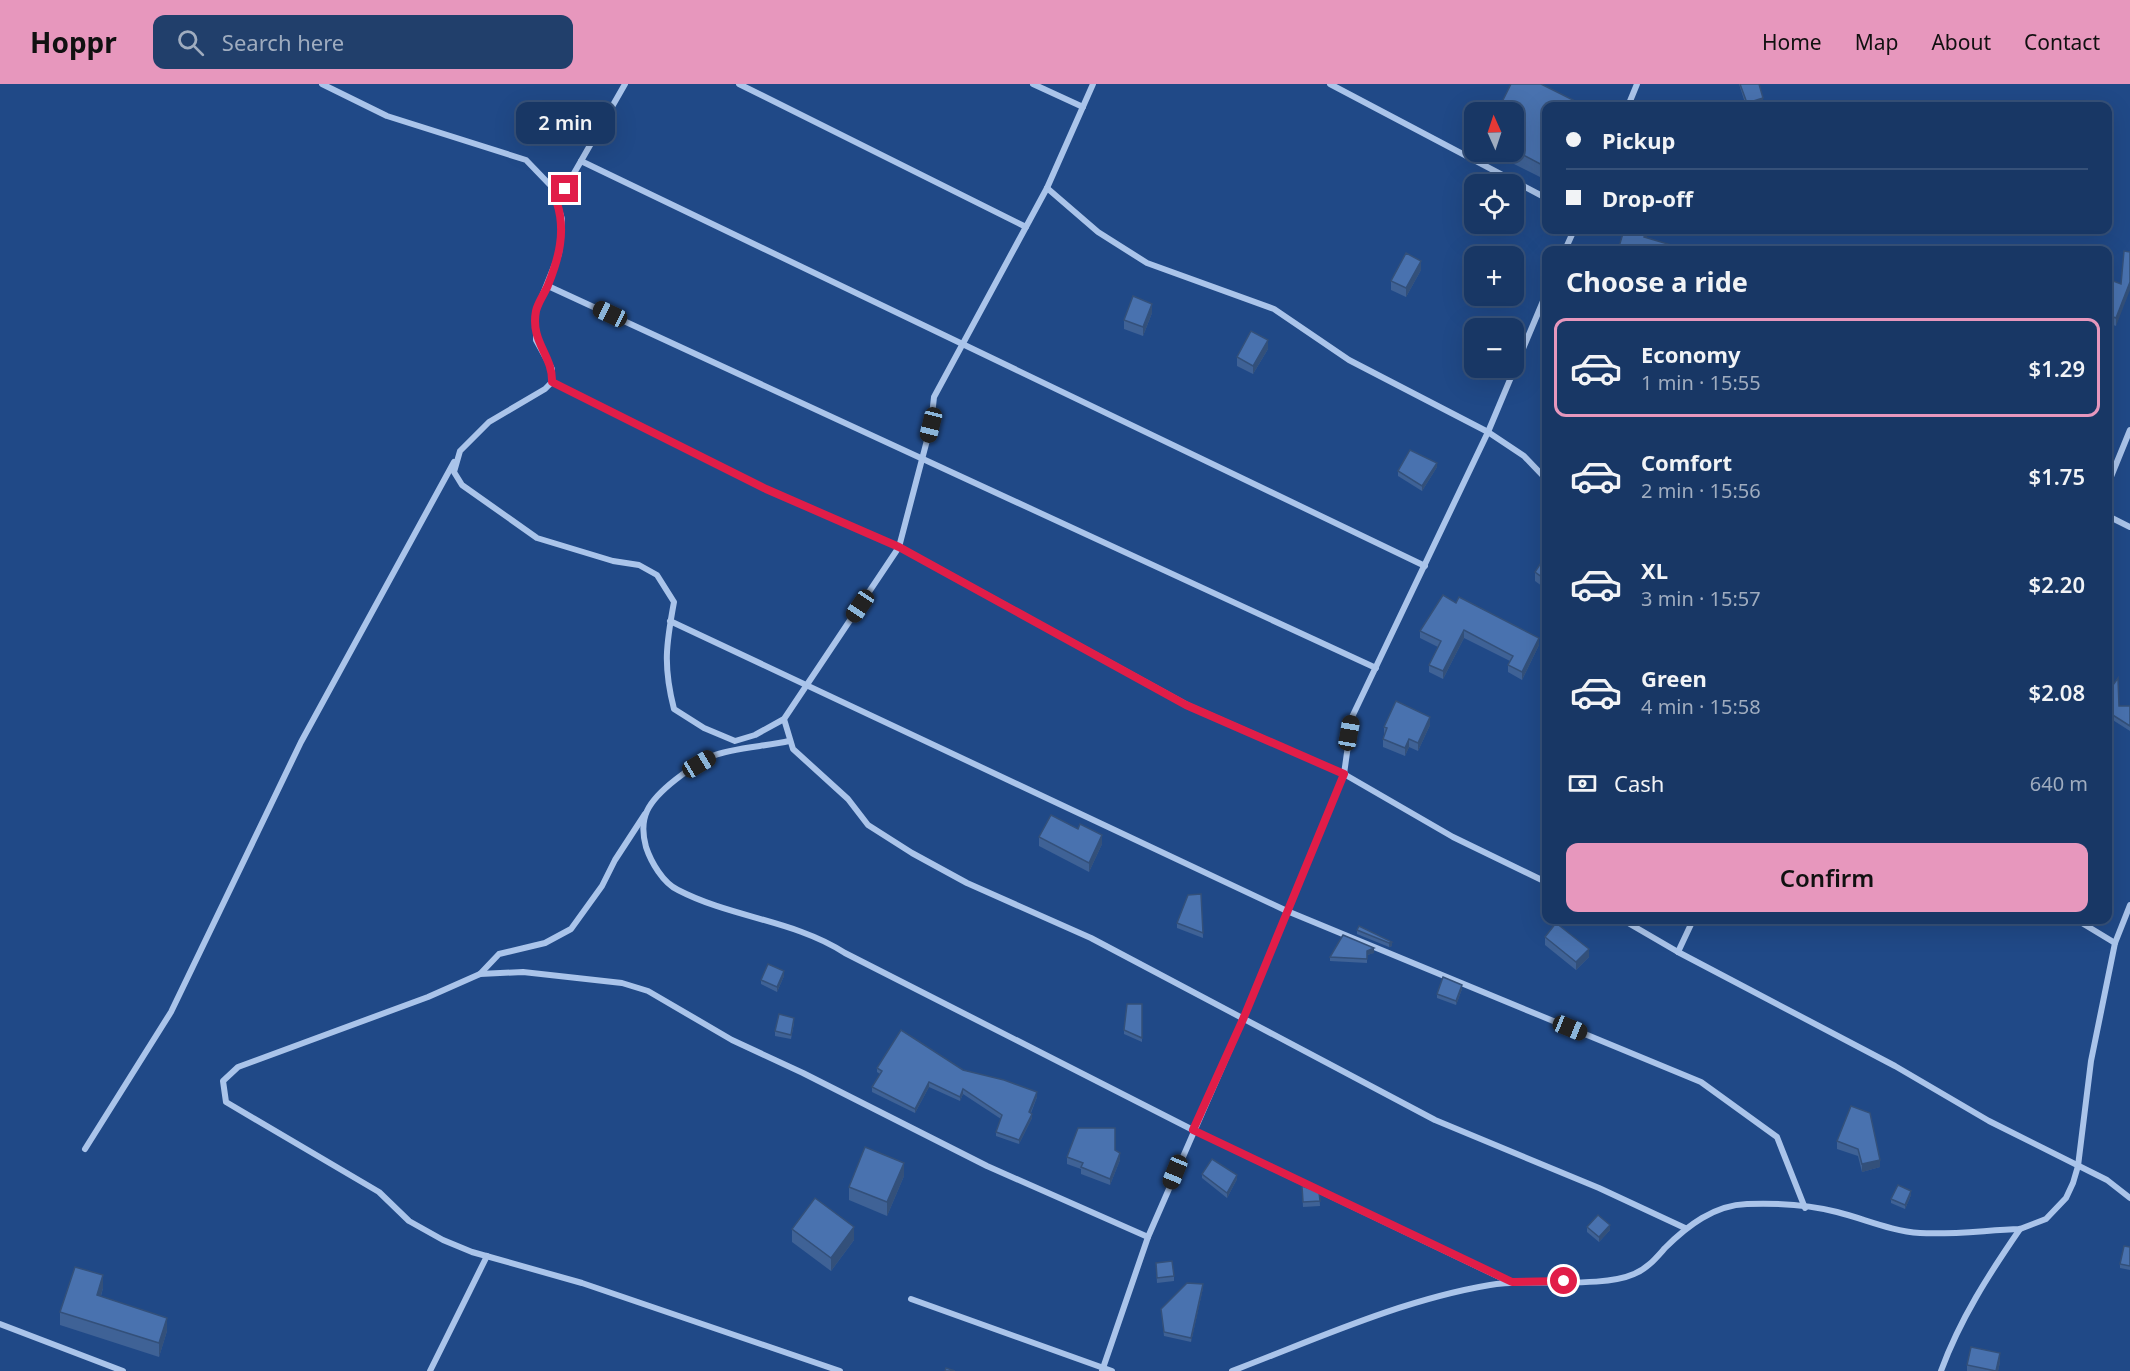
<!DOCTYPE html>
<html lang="en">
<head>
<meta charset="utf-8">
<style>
	:root { --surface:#183765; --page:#213f6b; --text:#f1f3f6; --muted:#9facbf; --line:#365179; --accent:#e797bd }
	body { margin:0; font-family:"Noto Sans",sans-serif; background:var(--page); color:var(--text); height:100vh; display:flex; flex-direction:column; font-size:22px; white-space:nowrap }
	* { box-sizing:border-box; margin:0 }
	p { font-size:20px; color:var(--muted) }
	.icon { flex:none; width:33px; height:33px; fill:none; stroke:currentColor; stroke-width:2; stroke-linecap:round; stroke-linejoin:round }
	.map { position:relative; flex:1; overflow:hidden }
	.details { position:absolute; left:1542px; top:162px; width:570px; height:678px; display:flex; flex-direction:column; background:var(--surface); border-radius:12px; box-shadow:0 6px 24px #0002,0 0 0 2px var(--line) }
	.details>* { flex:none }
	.hud { position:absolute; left:1542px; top:18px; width:570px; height:132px; border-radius:12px; box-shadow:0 6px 24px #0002,0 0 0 2px var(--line); display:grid; align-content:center; height:132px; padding:0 24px; background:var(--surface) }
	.needle { width:39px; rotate:357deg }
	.controls { position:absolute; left:1464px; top:18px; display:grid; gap:12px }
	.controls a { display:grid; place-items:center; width:60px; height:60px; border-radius:12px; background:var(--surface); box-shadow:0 6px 24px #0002,0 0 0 2px var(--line); font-size:30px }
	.end { position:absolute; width:27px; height:27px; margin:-14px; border:8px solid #e11d48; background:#fff; box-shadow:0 0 0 3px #fff }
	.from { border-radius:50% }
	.bubble { position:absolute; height:42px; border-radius:12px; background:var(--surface); box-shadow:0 6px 24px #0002,0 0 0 2px var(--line); font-size:20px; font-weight:600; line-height:42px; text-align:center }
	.car { position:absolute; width:18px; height:36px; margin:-18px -9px; border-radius:8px; box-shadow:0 0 4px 2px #0007; background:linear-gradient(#222 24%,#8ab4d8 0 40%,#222 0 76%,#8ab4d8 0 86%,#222 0) }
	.hud b { display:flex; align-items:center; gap:21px; height:57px; font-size:22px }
	.hud b+b { border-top:2px solid var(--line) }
	.hud i { width:15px; height:15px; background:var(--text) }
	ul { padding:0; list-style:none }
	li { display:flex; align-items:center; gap:18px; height:99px; margin:0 12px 9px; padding:0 12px; border:3px solid transparent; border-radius:12px }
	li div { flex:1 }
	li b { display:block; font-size:22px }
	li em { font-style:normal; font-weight:600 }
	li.selected { border-color:var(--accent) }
	li>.icon { width:54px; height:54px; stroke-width:1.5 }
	h2 { padding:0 24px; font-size:27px; line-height:72px }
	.pay { display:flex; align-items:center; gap:15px; height:66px; padding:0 24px; font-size:22px }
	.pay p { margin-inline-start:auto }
	.cta { display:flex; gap:12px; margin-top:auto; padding:12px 24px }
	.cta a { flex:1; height:69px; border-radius:12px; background:var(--accent); color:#111; font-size:24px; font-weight:600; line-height:69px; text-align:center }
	header { display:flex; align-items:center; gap:36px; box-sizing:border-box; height:84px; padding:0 30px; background:var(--accent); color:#111 }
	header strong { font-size:28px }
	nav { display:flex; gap:33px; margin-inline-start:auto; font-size:21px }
	.search { width:420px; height:54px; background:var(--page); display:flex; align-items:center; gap:15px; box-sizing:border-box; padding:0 21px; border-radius:12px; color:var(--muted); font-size:22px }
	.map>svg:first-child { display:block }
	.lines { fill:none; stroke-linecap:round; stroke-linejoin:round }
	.street { stroke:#aac4ea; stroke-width:6 }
	.wall { fill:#3f6296 }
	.shaded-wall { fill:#33507a }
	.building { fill:#4972af; stroke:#33507a; stroke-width:1.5 }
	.route { stroke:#e11d48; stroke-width:8 }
</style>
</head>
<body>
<header>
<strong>Hoppr</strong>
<div class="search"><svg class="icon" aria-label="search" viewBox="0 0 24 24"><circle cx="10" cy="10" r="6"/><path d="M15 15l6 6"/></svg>Search here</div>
<nav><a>Home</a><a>Map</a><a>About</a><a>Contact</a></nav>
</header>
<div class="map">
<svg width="2130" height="1287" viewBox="0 0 2130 1287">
	<rect width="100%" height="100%" fill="#204987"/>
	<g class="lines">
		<g class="street">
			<polyline points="322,0 387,32 526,76 552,103 562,135 559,170 536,227 536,256 552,285 552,298"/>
			<polyline points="739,0 1026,143"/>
			<polyline points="1033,0 1083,23"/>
			<path d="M1093 0 1047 104 934 313 931 341 899 463 766 405 552 298 545 305 489 338 460 367 454 388 462 401 537 454 613 477 639 481 657 491 674 518C666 561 663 582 674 625L704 644 735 657 755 651 784 635 899 463 1187 621 1344 690 1453 753 1546 798"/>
			<polyline points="1330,0 1546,114"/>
			<polyline points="1628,22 1637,0"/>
			<polyline points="581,77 1425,482"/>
			<polyline points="1047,104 1098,148 1147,179 1274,225 1349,276 1488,348 1524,372 1546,395"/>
			<polyline points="557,119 625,0"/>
			<polyline points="1565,166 1574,146"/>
			<polyline points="548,202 1376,584"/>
			<polyline points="2108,400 2130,346"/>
			<polyline points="2108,432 2130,443"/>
			<polyline points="670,537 1287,827 1701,998 1777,1053 1805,1124"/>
			<polyline points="784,635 793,665 848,715 868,741 912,769 967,799 1091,854 1435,1036 1599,1104 1685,1144"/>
			<path d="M789 657C769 662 729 664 713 672 693 681 656 707 647 727 642 738 643 752 646 763 651 778 663 799 678 806 732 834 794 836 845 869L1193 1046 1510 1198"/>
			<polyline points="1623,836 1678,868 1895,982 1989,1037 2107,1096 2130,1114"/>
			<polyline points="2077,836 2115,859"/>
			<polyline points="1678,868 1693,836"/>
			<polyline points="480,890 499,870 545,859 571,845 602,802 615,776 645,730"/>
			<polyline points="85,1065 171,928 301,658 454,378"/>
			<polyline points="911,1215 1112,1287"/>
			<polyline points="0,1240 123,1287"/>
			<polyline points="430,1287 487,1172"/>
			<polyline points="840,1287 582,1199 472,1168 443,1156 409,1137 379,1108 226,1018 223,997 238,983 428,913 480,890 523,888 622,899 648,907 732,956 803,989 987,1082 1148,1153"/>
			<polyline points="1102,1287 1148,1153 1244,933 1344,690 1352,633 1488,348 1546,210"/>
			<path d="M1232 1287C1316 1255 1401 1216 1490 1201 1531 1194 1600 1205 1634 1190 1647 1185 1656 1174 1665 1164 1687 1142 1714 1121 1747 1120 1775 1119 1810 1121 1837 1128 1865 1135 1891 1147 1920 1149 1953 1151 1987 1146 2020 1145L2046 1135 2066 1114 2073 1099 2078 1082 2091 977 2115 859 2130 821"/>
			<path d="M1941 1287C1960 1235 1989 1190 2020 1145"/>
		</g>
	</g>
	<g class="wall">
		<polygon points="1739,0 1759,0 1763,18 1751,22 1746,22"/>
		<polygon points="1546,22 1546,96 1490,68 1514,68 1514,28"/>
		<polygon points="1421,186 1406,213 1391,206 1391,197"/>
		<polygon points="2108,195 2121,200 2116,242 2108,239"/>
		<polygon points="1152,229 1143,252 1124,245 1124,236"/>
		<polygon points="1268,265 1253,290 1237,282 1237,273"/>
		<polygon points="1437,383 1422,407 1398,392 1398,387"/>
		<polygon points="1546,433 1546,449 1543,447 1543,439"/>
		<polygon points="1546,471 1546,505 1535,497 1535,488"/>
		<polygon points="1456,519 1539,561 1522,596 1508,588 1508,581 1510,577 1464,554 1443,595 1429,588 1429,581 1438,563 1420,554 1420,547"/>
		<polygon points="2108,608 2119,622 2130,622 2130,647 2108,633"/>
		<polygon points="1430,641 1418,667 1409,663 1405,672 1383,663 1383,655 1384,651 1384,643"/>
		<polygon points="1039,753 1102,760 1089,788 1039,762"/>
		<polygon points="1201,810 1203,854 1177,844 1177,839"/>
		<polygon points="1357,846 1392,858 1392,862 1389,863 1357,850"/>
		<polygon points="1545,853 1589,873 1576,886 1545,861"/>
		<polygon points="1374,869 1367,871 1367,879 1330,877 1330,873"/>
		<polygon points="784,892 777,908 761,900 761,896"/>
		<polygon points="1462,905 1456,921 1437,914 1437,910"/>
		<polygon points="1142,920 1142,958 1124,950 1124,946"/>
		<polygon points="794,939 791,955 775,952 775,947"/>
		<polygon points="877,984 963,986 1037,1013 1031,1029 1032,1034 1019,1060 996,1052 996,1048 1001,1035 963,1010 960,1017 929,1003 915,1029 872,1008 872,1003 880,990 877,988"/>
		<polygon points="1851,1022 1880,1083 1862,1088 1858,1072 1837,1065 1837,1057"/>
		<polygon points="1115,1066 1120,1076 1110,1101 1081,1090 1081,1085 1067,1080 1067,1073"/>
		<polygon points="1202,1090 1237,1095 1227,1114 1202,1094"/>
		<polygon points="904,1092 887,1132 849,1116 849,1103"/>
		<polygon points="1302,1102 1319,1108 1320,1122 1303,1123"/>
		<polygon points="1911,1111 1905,1125 1891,1119 1891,1115"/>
		<polygon points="1587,1143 1610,1146 1599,1158 1587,1148"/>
		<polygon points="792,1145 854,1156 831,1187 792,1158"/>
		<polygon points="2130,1163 2130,1186 2120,1184 2120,1180"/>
		<polygon points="1156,1179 1174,1192 1174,1197 1157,1199"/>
		<polygon points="103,1204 101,1212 167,1247 159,1273 60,1241 60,1228"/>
		<polygon points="1203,1204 1191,1258 1164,1252 1161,1225"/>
		<polygon points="2000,1278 1998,1287 1967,1287 1967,1281"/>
	</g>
	<g class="shaded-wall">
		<polygon points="1763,14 1763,18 1751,22 1747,22 1747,19"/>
		<polygon points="1646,146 1648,146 1648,150 1644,161 1644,153"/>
		<polygon points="1421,177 1421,186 1406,213 1406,204"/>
		<polygon points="2130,198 2130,206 2116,242 2116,234"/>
		<polygon points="1152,220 1152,229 1143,252 1143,243"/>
		<polygon points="1268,256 1268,265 1253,290 1253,282"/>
		<polygon points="1437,379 1437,383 1422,407 1422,402"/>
		<polygon points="1464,546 1464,554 1443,595 1443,587"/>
		<polygon points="1539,554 1539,561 1522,596 1522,588"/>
		<polygon points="1430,633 1430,641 1418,667 1418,659"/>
		<polygon points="1409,655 1409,663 1405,672 1405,664"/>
		<polygon points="1102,751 1102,760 1089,788 1089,779"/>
		<polygon points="1392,858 1392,862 1389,863 1389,859"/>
		<polygon points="1374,864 1374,869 1367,871 1367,867"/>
		<polygon points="1589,865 1589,873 1576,886 1576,878"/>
		<polygon points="784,887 784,892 777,908 777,903"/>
		<polygon points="1462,901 1462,905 1456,921 1456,917"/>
		<polygon points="929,998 929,1003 915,1029 915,1025"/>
		<polygon points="963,1005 963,1010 960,1017 960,1013"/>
		<polygon points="1037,1008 1037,1013 1029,1032 1029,1028"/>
		<polygon points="1032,1030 1032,1034 1019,1060 1019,1056"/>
		<polygon points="1120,1069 1120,1076 1110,1101 1110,1095"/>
		<polygon points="1880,1076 1880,1083 1862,1088 1862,1080"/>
		<polygon points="904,1079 904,1092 887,1132 887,1118"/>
		<polygon points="1237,1091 1237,1095 1227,1114 1227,1109"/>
		<polygon points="1911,1107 1911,1111 1905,1125 1905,1121"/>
		<polygon points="1610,1141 1610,1146 1599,1158 1599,1153"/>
		<polygon points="854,1143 854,1156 831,1187 831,1174"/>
		<polygon points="103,1191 103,1204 97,1224 97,1211"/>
		<polygon points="1203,1200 1203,1204 1191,1258 1191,1254"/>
		<polygon points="167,1234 167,1247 159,1273 159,1259"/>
		<polygon points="2000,1269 2000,1278 1998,1287 1996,1287"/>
	</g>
	<g class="building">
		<polygon points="1511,0 1541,0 1585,22 1546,22 1546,83 1514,66 1514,28 1497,28"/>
		<polygon points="1740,0 1759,0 1763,14 1747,19"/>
		<polygon points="1624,146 1646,146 1644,153 1678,163 1677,166 1618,166"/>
		<polygon points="2124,167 2130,168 2130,198 2116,234 2108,231 2108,195 2121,200"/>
		<polygon points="1406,169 1421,177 1406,204 1391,197"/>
		<polygon points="1133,212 1152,220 1143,243 1124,236"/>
		<polygon points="1251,247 1268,256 1253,282 1237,273"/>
		<polygon points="1410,366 1437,379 1422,402 1398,387"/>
		<polygon points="1546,471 1546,496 1535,488"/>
		<polygon points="1443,511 1456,519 1459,513 1539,554 1522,588 1508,581 1513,572 1464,546 1443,587 1429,581 1441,557 1420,547"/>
		<polygon points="2118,594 2119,622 2130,622 2130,642 2108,628 2108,608"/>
		<polygon points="1396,617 1430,633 1418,659 1409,655 1405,664 1383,655 1387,644 1384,643"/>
		<polygon points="1051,731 1078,745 1080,740 1102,751 1089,779 1039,753"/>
		<polygon points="1201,810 1203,849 1177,839 1188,811"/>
		<polygon points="1556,839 1589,865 1576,878 1545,853"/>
		<polygon points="1359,842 1392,858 1389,859 1357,846"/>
		<polygon points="1343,851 1374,864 1367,867 1367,875 1330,873"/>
		<polygon points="768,880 784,887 777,903 761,896"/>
		<polygon points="1443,893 1462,901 1456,917 1437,910"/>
		<polygon points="1127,920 1142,920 1142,954 1124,946"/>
		<polygon points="779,930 794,934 791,951 775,947"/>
		<polygon points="901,946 963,986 1004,996 1037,1008 1029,1028 1032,1030 1019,1056 996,1048 1002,1031 963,1005 960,1013 929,998 915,1025 872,1003 882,987 877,984"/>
		<polygon points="1851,1022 1870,1029 1880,1076 1862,1080 1858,1065 1837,1057"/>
		<polygon points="1078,1044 1115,1044 1115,1066 1120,1069 1110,1095 1081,1083 1083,1079 1067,1073"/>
		<polygon points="865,1063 904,1079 887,1118 849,1103"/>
		<polygon points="1212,1075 1237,1091 1227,1109 1202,1090"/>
		<polygon points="1898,1101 1911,1107 1905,1121 1891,1115"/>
		<polygon points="1302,1102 1319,1108 1320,1117 1303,1118"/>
		<polygon points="815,1114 854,1143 831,1174 792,1145"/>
		<polygon points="1598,1131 1610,1141 1599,1153 1587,1143"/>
		<polygon points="2124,1162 2130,1163 2130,1182 2120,1180"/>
		<polygon points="1172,1177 1174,1192 1157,1194 1156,1179"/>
		<polygon points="75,1183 103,1191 97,1211 167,1234 159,1259 60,1228"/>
		<polygon points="1187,1199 1203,1200 1191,1254 1164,1248 1161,1225"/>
		<polygon points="1971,1263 2000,1269 1996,1287 1967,1281"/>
		<polygon points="946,1284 955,1287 945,1287"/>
	</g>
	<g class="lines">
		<path class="route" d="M565 105 557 119C566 147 559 174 548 201 545 209 538 218 536 227 530 258 553 271 552 298L766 405 899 463 1186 621 1344 690 1244 933 1193 1046 1512 1198 1564 1197"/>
	</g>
</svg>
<div class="controls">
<a><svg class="needle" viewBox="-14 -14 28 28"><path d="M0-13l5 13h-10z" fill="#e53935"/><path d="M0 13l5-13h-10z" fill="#9facbf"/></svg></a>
<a><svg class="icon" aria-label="locate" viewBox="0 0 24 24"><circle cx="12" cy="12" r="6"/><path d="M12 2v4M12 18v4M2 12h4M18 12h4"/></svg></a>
<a>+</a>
<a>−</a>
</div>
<i class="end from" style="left:1564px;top:1197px"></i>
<i class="end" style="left:565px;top:105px"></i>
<div class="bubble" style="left:516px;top:18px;width:99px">2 min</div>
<i class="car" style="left:610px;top:230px;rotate:295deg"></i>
<i class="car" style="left:931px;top:341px;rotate:194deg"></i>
<i class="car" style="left:860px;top:522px;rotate:214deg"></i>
<i class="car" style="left:1349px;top:649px;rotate:10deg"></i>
<i class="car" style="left:699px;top:680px;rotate:59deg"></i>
<i class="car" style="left:1570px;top:944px;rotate:112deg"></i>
<i class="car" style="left:1175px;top:1088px;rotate:202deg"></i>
<div class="hud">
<b><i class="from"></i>Pickup</b>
<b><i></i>Drop-off</b>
</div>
<section class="details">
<h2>Choose a ride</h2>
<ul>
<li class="selected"><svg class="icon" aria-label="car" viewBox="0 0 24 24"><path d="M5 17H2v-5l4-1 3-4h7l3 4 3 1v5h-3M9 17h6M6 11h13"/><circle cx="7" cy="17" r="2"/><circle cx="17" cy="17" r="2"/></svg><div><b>Economy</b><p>1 min · 15:55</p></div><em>$1.29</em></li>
<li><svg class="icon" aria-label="car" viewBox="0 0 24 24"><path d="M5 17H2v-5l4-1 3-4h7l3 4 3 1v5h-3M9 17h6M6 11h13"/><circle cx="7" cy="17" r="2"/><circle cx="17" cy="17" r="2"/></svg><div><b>Comfort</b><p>2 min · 15:56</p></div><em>$1.75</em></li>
<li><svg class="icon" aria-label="car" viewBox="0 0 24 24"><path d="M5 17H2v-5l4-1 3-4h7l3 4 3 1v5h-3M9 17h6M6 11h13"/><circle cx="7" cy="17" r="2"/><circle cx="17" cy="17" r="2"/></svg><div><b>XL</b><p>3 min · 15:57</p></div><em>$2.20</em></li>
<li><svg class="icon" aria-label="car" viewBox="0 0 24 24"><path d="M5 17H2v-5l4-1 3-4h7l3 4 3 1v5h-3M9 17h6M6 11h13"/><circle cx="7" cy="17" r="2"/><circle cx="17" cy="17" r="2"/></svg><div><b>Green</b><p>4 min · 15:58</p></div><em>$2.08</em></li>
</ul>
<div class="pay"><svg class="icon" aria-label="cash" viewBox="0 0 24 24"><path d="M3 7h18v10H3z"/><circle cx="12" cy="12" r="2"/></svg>Cash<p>640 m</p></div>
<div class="cta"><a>Confirm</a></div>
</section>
</div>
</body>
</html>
